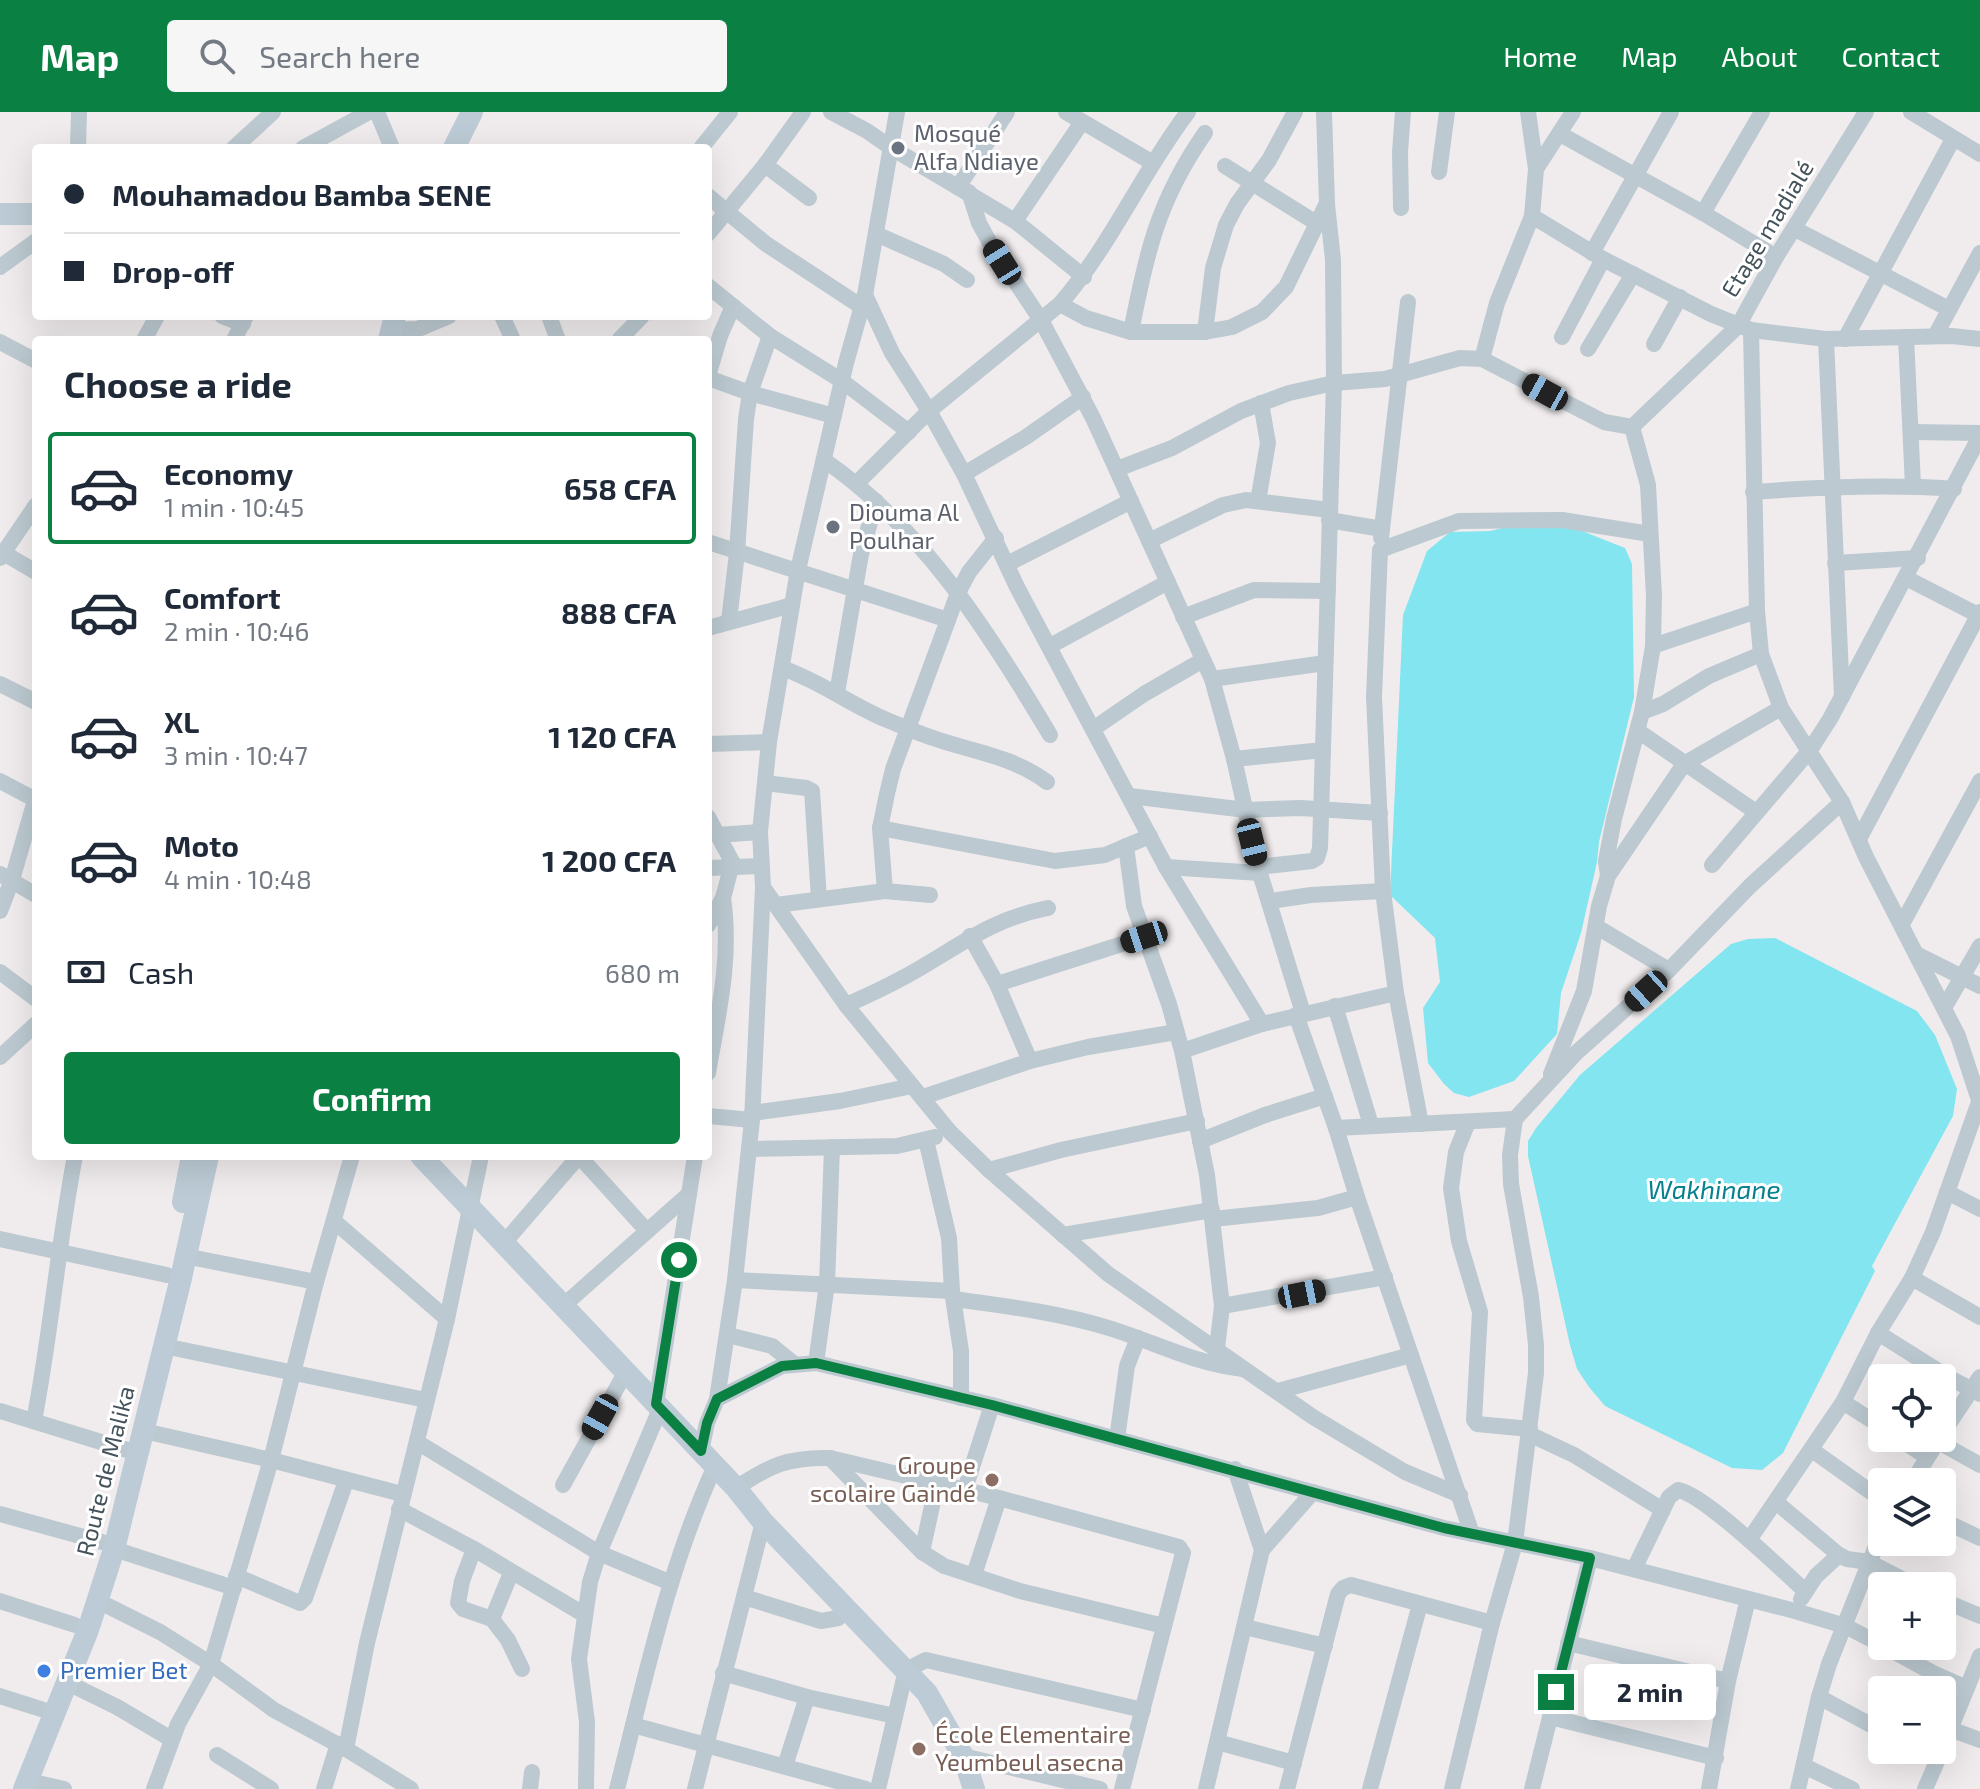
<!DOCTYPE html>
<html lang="en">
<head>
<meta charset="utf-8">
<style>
	:root { --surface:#fff; --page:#f6f6f7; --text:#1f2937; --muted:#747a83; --line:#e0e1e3; --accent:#0b8043 }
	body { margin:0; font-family:"Exo 2",sans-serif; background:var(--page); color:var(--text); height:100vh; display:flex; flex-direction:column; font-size:30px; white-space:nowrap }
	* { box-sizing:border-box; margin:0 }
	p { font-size:26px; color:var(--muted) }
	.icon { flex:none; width:44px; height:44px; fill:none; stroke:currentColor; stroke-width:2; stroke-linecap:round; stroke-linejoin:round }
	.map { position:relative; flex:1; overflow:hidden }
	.sheet { position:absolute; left:32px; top:224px; width:680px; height:824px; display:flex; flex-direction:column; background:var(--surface); border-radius:8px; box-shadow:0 8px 32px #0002 }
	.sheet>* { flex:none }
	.top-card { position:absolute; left:32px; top:32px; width:680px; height:176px; border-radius:8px; box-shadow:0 8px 32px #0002; display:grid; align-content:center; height:176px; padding:0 32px; background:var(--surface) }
	.fabs { position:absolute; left:1868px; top:1252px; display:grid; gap:16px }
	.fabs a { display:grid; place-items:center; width:88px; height:88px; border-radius:8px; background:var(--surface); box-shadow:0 8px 32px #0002; font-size:40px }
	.end { position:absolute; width:36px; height:36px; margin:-18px; border:10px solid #0b8043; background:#fff; box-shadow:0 0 0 4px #fff }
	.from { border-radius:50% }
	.bubble { position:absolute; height:56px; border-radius:8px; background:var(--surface); box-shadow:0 8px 32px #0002; font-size:26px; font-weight:700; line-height:56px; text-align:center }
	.car { position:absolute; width:24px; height:48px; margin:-24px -12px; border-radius:10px; box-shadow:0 0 6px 2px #0007; background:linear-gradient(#222 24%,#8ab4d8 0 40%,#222 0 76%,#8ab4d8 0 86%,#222 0) }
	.top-card b { display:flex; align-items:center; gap:28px; height:76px; font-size:30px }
	.top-card b+b { border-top:2px solid var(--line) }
	.top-card i { width:20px; height:20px; background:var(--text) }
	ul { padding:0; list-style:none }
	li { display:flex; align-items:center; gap:24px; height:112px; margin:0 16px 12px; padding:0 16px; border:4px solid transparent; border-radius:8px }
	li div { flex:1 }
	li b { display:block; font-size:30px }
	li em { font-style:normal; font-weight:700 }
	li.current { border-color:var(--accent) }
	li>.icon { width:72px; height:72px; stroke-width:1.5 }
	h2 { padding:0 32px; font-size:36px; line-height:96px }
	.pay { display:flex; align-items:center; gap:20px; height:88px; padding:0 32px; font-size:30px }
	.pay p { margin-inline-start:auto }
	.action { display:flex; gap:16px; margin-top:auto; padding:16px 32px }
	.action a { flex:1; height:92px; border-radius:8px; background:var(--accent); color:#fff; font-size:32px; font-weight:700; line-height:92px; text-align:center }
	header { display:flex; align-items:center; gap:48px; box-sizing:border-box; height:112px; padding:0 40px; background:var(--accent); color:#fff }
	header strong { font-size:38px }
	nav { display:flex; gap:44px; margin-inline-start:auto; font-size:28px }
	.search { width:560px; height:72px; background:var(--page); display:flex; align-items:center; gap:20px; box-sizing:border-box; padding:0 28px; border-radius:8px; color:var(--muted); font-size:30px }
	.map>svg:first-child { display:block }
	.water { fill:#82e5f0 }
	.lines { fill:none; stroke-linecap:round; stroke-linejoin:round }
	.street { stroke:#bcc9d0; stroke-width:16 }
	.secondary { stroke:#bccbd5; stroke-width:22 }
	.route { stroke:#0b8043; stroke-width:10 }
	.worship-dot { fill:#6b7280; stroke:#fff; stroke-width:3 }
	.education-dot { fill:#8d6e63; stroke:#fff; stroke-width:3 }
	.shop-dot { fill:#3f7fe0; stroke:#fff; stroke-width:3 }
	.labels { text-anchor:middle; stroke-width:6; stroke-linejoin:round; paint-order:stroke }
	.worship-label { font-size:24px; fill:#5b616d; stroke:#fff; text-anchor:start }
	.street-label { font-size:24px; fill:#44535b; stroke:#fff }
	.education-label { font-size:24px; fill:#785e54; stroke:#fff; text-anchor:end }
	.shop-label { font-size:24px; fill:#366cbe; stroke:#fff; text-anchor:start }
	.water-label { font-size:26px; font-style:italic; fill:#07808f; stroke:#fff }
</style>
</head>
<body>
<header>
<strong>Map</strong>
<div class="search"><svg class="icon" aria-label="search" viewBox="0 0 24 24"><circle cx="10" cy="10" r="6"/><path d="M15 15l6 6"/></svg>Search here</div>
<nav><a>Home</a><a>Map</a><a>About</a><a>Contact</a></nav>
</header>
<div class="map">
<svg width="1980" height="1677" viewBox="0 0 1980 1677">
	<rect width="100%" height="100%" fill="#f0eced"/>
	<g class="water">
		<polygon points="1507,415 1572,415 1625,436 1632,452 1634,585 1599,730 1597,750 1581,821 1561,881 1557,922 1514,969 1469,985 1454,981 1444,972 1428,951 1423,896 1440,870 1435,826 1390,783 1403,503 1427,439 1450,420 1490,419"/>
		<polygon points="1775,826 1917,899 1935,923 1957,977 1953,1004 1872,1154 1875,1159 1783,1341 1762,1358 1732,1356 1605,1294 1589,1275 1577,1257 1570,1233 1528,1044 1528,1029 1536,1016 1580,963 1731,832 1748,827"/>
	</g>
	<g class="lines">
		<g class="street">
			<polyline points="377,0 392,36"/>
			<polyline points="831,0 867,19 890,35 1015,109 1084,165"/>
			<polyline points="1066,0 1153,51"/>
			<polyline points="1528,0 1536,57 1532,104 1603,147 1711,202 1751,218 1826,227 1952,224 1980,227"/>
			<polyline points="1911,0 1980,42"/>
			<polyline points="1560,22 1703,101 1776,145"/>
			<polyline points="78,36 79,0"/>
			<polyline points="234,36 273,0"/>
			<polyline points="303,36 369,0"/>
			<polyline points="701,36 730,0"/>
			<polyline points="765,53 809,86"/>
			<polyline points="1225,54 1318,112"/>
			<polyline points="1536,57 1573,0"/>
			<polyline points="1439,60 1447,0"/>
			<polyline points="958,75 1007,0"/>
			<polyline points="969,80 979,111 991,133 1041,208 1093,306 1212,567 1234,647 1258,755 1303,901"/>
			<polyline points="708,84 766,132 862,195"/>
			<polyline points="1401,96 1400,40 1403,0"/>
			<polyline points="1703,101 1762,0"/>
			<polyline points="1015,109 1082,10"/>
			<polyline points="1795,117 1949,197"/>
			<polyline points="708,122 765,53 803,0"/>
			<polyline points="876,122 944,152 967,168"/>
			<polyline points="1592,141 1671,0"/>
			<polyline points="0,155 36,129"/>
			<polyline points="708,174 770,224 842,269 909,320"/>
			<polyline points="865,183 892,241 929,299 964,362 1017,475 1166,755 1262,912"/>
			<polyline points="1060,192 1086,206 1131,220 1205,220 1232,215 1262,200 1286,175 1326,93"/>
			<polyline points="222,204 243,212"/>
			<polyline points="502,204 513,228"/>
			<polyline points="549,204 558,228"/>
			<polyline points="392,218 418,217 449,204"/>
			<polyline points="1751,218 1757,499 1761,542 1781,596 1842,690 1866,745 1958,924 1980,991"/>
			<path d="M1131 220C1146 142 1158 88 1205 21"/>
			<polyline points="1205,220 1213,156 1226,113 1237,92 1269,48 1295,0"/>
			<polyline points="1935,224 1980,141"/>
			<polyline points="1562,225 1603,147"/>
			<polyline points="1906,225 1913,374"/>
			<polyline points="1826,227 1842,585"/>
			<polyline points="1845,227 1953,27"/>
			<polyline points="144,228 157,204"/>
			<polyline points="234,228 246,204"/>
			<polyline points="619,228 642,204"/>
			<polyline points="0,230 36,249"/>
			<polyline points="1654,232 1680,185"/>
			<polyline points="1588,237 1633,162"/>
			<polyline points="1482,247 1497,191 1532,104"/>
			<polyline points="708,264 720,224 733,194"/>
			<polyline points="708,266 750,281 834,304"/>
			<polyline points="1911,320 1980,321"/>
			<path d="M824 348C923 416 990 522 1050 623"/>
			<polyline points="1117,357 1172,336 1241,299 1289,281 1334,271 1385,267 1460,246 1482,247 1604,310 1632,315"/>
			<polyline points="964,362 1026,325 1083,285"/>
			<path d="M857 371 929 299 1060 192C1111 133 1141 62 1188 0"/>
			<path d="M1753 380C1820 375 1887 372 1954 377"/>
			<polyline points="1258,389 1268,331 1261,291"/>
			<polyline points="1329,408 1382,417 1381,426"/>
			<polyline points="1382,417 1408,190"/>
			<polyline points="1149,429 1223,393 1246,388 1329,398"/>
			<polyline points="708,430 948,508"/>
			<polyline points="0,439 36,460"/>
			<polyline points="0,446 36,393"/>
			<polyline points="1835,451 1918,446"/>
			<polyline points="1007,452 1131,389"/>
			<polyline points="1906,466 1980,504"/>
			<polyline points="1183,505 1254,478 1328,479"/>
			<polyline points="729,509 737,441 746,307 750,281 770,224"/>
			<polyline points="708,516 792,493"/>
			<polyline points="1050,534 1168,470"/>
			<polyline points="1653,534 1757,499"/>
			<path d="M782 556C822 570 849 592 887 608 902 614 917 621 933 626 973 640 1012 644 1047 670"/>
			<polyline points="1212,567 1325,551"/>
			<polyline points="0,572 36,590"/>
			<polyline points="837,581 861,442 876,389"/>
			<polyline points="1642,600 1663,592 1709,564 1761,542"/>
			<polyline points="1093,617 1144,582 1203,548"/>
			<polyline points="1638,619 1756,700"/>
			<polyline points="708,632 769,630"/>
			<polyline points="1234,647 1323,638"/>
			<polyline points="0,669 36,688"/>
			<polyline points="765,671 806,676 812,679 819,787"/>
			<polyline points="1130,684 1246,698 1300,696 1380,701"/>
			<polyline points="708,705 735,755"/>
			<polyline points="880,716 1055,749 1105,743 1150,724"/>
			<polyline points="717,723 760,720"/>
			<polyline points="1859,727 1980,500"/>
			<polyline points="1126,734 1134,794 1169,892 1182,939 1207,1063 1222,1194 1217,1236"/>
			<polyline points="1712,753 1810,638 1830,607 1980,324"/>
			<polyline points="1166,755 1260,761"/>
			<polyline points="1258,755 1312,749 1317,746 1320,736 1334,271 1333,148 1327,92 1324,0"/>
			<polyline points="708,756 761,754"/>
			<polyline points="0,762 36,783"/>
			<polyline points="1608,764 1606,749 1614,707 1642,600 1653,534 1654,484 1648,373 1632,315 1738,214 1776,145 1866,0"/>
			<polyline points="763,775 846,893 950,1020 989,1058 1108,1162 1313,1305 1405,1360 1460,1383"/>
			<polyline points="885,779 880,716 887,682 893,657 958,481 969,460 996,426"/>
			<polyline points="1270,789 1311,783 1383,779"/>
			<polyline points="776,793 885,779 930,783"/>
			<polyline points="0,799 12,768 36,685"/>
			<polyline points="1902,812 1980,669"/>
			<polyline points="708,813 723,786 731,756"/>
			<polyline points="1597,815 1669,858"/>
			<polyline points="970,824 997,872 1030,949"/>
			<polyline points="1916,842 1980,874"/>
			<polyline points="0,860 36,887"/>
			<polyline points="997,872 1144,825"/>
			<path d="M846 893C867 884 888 874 908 863 957 836 990 807 1048 796"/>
			<polyline points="1335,894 1371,1013"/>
			<polyline points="1944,896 1980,834"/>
			<polyline points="1296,903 1336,1016 1357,1085 1472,1422"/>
			<polyline points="1182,939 1262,912 1396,881"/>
			<polyline points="0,945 36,912"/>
			<path d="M708 961C718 903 732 846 723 786"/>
			<polyline points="1551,962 1584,879 1599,794 1608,764 1684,652 1781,596"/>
			<polyline points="923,985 1030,949 1088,935 1176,920"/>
			<polyline points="752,1001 840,989 912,974"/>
			<polyline points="708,1004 752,1008"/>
			<polyline points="1468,1010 1456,1040 1451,1076 1459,1129 1480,1200 1474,1308 1477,1312 1530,1317"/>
			<polyline points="1421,1012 1396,881 1383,779 1374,585 1380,438 1459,409 1562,408 1650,422"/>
			<polyline points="1336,1016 1515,1007"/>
			<polyline points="926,1028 949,1126 952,1179 961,1239 961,1286"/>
			<polyline points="1200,1029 1265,1003 1325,984"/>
			<polyline points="749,1037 897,1034 935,1025"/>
			<polyline points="579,1044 647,1119"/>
			<polyline points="989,1058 1061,1038 1197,1009"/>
			<polyline points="1947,1080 1980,1097"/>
			<polyline points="1213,1107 1318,1096 1357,1085"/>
			<polyline points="334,1109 447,1207"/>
			<polyline points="1063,1123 1212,1098"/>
			<polyline points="0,1127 167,1163"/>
			<polyline points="503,1132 579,1044"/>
			<polyline points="185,1144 316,1170"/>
			<polyline points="1912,1166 1980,1205"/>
			<polyline points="735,1168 952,1179"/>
			<path d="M954 1187C1006 1194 1062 1201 1112 1217 1159 1232 1193 1251 1243 1257"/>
			<polyline points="563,1194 689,1082"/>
			<polyline points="1222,1194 1385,1165"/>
			<polyline points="1878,1221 1948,1265 1980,1282"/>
			<polyline points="728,1223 772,1234 793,1251"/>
			<polyline points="164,1234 426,1288"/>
			<polyline points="816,1251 827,1172 832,1035"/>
			<polyline points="1278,1279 1411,1243"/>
			<polyline points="717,1287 735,1168 752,1008 763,775 760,720 769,630 798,458 846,251 865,183 897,0"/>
			<polyline points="1843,1290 1882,1315"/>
			<polyline points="656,1292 695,1044"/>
			<polyline points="0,1299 127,1338"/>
			<path d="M34 1309C51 1221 58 1132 75 1044"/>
			<polyline points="144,1319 271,1348 402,1382"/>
			<polyline points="1529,1322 1574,1343 1663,1398"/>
			<polyline points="1942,1322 1980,1265"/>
			<polyline points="1898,1326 1927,1345"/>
			<polyline points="1117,1327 1127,1254 1138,1226"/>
			<polyline points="1937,1329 1980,1353"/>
			<polyline points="417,1330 599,1441 671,1471"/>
			<polyline points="1812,1338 1882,1388"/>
			<polyline points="701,1339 707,1311 717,1287 782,1254 816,1251 992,1293 1444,1416 1590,1446 1795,1499 1845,1514 1882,1533"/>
			<polyline points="830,1346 922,1440 944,1454 1020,1479 1164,1514"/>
			<polyline points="1235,1357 1262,1438"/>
			<polyline points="1912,1370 1940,1326"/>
			<polyline points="563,1373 625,1261"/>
			<path d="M736 1376C771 1353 788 1345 830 1346L999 1386 1179 1435 1183 1441 1122 1677"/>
			<polyline points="965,1377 992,1293"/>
			<polyline points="1776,1390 1839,1443 1847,1447 1869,1450 1916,1474"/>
			<polyline points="399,1397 474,1437 585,1503"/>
			<polyline points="0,1402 102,1430"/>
			<polyline points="1942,1408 1980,1426"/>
			<polyline points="1749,1428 1843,1290 1878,1221 1912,1166 1933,1120 1979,990"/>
			<polyline points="114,1437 234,1476"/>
			<polyline points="474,1437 462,1469 458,1491 463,1497 492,1507"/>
			<polyline points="922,1440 937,1371"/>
			<path d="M1634 1457 1669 1385 1678 1378C1704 1382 1782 1458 1805 1479"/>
			<polyline points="511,1461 492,1507 508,1528 522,1557"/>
			<polyline points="974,1463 999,1386"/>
			<polyline points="236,1464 300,1491 305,1486 346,1369"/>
			<polyline points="744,1485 821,1509 838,1506 847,1497"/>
			<polyline points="1801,1487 1816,1464 1839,1443"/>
			<polyline points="1942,1488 1980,1504"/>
			<polyline points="0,1489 75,1513"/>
			<polyline points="98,1489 160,1520 211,1552 274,1598 346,1637 411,1677"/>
			<polyline points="1245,1515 1325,1534"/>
			<polyline points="1568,1531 1728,1569"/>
			<polyline points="1884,1534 1933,1561 1967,1576"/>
			<polyline points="723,1561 807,1585 895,1604"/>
			<polyline points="68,1571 117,1595 171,1627"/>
			<polyline points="0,1584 44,1598"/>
			<polyline points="1819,1585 1882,1619"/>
			<polyline points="1550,1605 1716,1646"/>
			<polyline points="633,1613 866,1677"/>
			<polyline points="1950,1617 1980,1628"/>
			<polyline points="1217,1630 1294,1651"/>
			<polyline points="346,1637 367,1531 447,1207 481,1044"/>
			<polyline points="1942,1637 1980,1544"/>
			<polyline points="217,1643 271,1677"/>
			<polyline points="963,1644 1100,1677"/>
			<polyline points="785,1654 807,1585"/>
			<polyline points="1804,1654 1852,1677"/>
			<polyline points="29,1669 64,1677"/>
			<polyline points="154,1677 178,1612 211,1552 271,1348 316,1170 352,1044"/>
			<polyline points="324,1677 338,1632"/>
			<polyline points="530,1677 532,1660"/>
			<polyline points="586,1677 587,1610 579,1547 590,1470 599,1441 660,1297"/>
			<path d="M617 1677C645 1568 668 1456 715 1354"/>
			<polyline points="695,1677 763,1410"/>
			<polyline points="878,1677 906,1558 926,1548 1143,1598"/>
			<polyline points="1206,1677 1262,1438 1313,1380"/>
			<polyline points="1287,1677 1338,1482 1343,1476 1351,1473 1492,1511"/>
			<polyline points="1370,1677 1420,1492"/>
			<polyline points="1452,1677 1492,1511 1515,1431 1536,1261 1536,1233 1531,1185 1511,1072 1510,1043 1515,1007 1576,941 1669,858 1750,774 1842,690"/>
			<polyline points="1532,1677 1590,1446"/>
			<polyline points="1709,1677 1728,1569 1748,1487"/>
			<polyline points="1798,1677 1819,1585 1829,1552 1882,1419"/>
			<polyline points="1925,1677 1942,1638"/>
		</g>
		<g class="secondary">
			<polyline points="454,36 472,0"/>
			<polyline points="0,102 36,102"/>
			<polyline points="389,228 395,204"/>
			<polyline points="421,1044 736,1376 763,1410 927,1581 963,1644 974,1677"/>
			<polyline points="183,1090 192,1044"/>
			<polyline points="24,1677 88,1518 114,1437 181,1166 208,1044"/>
		</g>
	</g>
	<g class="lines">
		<polyline class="route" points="679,1148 656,1292 701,1339 707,1311 717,1287 782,1254 816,1251 992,1293 1444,1416 1590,1446 1556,1580"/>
	</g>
	<g class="worship-dot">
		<circle cx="898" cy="36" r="8"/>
		<circle cx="833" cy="415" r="8"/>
	</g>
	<g class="education-dot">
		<circle cx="992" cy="1368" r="8"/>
		<circle cx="919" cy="1637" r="8"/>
	</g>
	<circle class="shop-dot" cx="44" cy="1559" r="8"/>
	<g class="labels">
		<g class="worship-label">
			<text x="914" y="30">Mosqué<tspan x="914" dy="28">Alfa Ndiaye</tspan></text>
			<text x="849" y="409">Diouma Al<tspan x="849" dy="28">Poulhar</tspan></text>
		</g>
		<g class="street-label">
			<text transform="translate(1768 117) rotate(-59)" y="8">Etage madialé</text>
			<text transform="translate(106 1359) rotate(-76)" y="8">Route de Malika</text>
		</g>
		<g class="education-label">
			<text x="976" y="1362">Groupe<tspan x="976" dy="28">scolaire Gaindé</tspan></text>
			<text x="935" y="1631" text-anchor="start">École Elementaire<tspan x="935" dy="28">Yeumbeul asecna</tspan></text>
		</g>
		<g class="shop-label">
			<text x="60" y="1567">Premier Bet</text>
		</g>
		<g class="water-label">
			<text x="1714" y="1087">Wakhinane</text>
		</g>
	</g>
</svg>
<div class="fabs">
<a><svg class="icon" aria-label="locate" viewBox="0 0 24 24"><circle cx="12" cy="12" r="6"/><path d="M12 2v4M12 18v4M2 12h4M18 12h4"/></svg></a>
<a><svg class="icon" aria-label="layers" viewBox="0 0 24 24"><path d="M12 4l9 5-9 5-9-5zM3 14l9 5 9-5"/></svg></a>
<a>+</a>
<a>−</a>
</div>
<i class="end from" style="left:679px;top:1148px"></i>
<i class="end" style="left:1556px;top:1580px"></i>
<div class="bubble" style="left:1584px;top:1552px;width:132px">2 min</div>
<i class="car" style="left:1002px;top:150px;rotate:328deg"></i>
<i class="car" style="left:1545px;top:280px;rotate:299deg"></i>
<i class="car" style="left:1252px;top:730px;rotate:166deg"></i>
<i class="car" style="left:1144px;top:825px;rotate:252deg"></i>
<i class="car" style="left:1646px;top:879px;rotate:228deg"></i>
<i class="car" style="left:1302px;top:1182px;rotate:79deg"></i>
<i class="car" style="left:600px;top:1305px;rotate:209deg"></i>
<div class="top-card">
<b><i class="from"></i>Mouhamadou Bamba SENE</b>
<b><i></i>Drop-off</b>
</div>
<section class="sheet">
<h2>Choose a ride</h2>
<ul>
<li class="current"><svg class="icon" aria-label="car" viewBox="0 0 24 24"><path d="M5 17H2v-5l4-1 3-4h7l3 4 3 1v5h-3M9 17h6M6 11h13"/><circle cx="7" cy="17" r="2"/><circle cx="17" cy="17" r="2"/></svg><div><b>Economy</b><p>1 min · 10:45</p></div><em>658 CFA</em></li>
<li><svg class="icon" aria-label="car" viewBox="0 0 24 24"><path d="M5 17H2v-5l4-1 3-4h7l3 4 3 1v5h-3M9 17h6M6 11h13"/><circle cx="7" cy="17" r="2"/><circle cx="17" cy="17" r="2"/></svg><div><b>Comfort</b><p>2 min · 10:46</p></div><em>888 CFA</em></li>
<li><svg class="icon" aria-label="car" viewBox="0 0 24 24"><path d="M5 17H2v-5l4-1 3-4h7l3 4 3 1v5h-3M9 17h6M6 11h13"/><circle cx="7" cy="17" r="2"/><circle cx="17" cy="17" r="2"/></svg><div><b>XL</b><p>3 min · 10:47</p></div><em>1 120 CFA</em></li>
<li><svg class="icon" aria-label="car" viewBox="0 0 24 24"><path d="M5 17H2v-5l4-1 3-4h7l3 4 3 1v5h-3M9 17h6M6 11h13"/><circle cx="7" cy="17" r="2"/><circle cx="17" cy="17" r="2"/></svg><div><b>Moto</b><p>4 min · 10:48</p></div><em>1 200 CFA</em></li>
</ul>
<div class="pay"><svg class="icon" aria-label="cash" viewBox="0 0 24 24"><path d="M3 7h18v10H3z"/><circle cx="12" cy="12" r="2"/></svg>Cash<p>680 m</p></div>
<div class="action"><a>Confirm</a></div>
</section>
</div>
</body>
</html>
